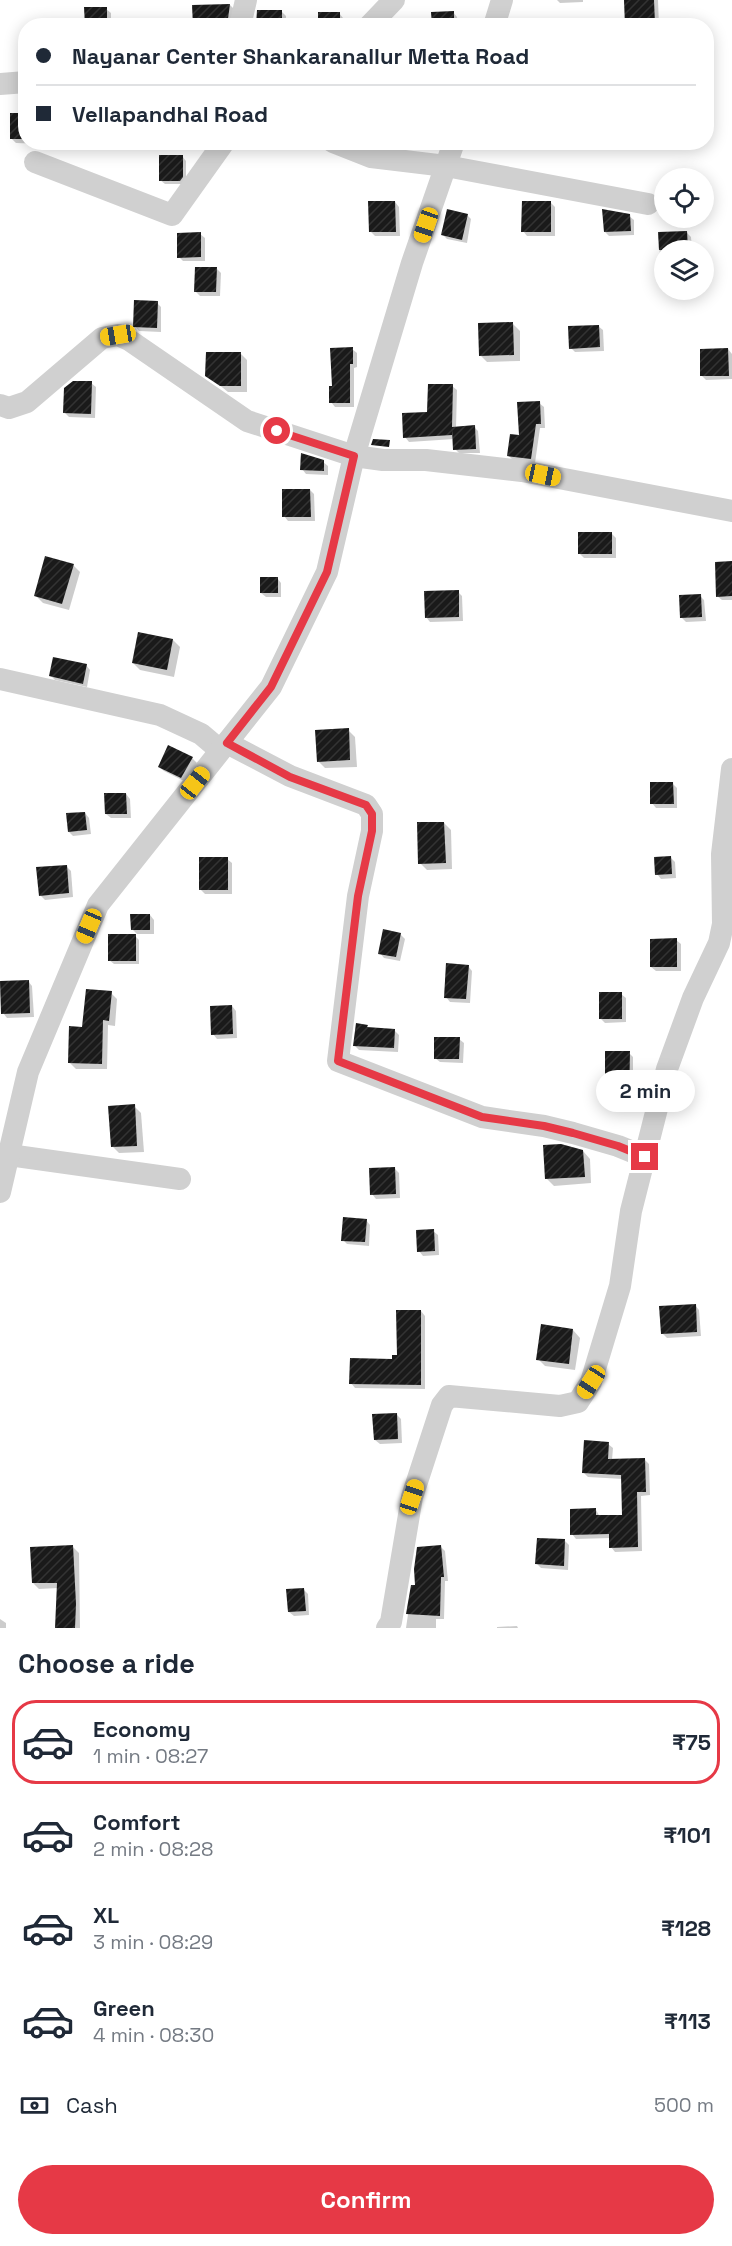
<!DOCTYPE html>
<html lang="en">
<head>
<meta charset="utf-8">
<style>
	:root { --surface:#fff; --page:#f2f2f3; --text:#1f2937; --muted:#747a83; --line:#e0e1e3; --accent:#e63946 }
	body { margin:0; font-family:"Space Grotesk",sans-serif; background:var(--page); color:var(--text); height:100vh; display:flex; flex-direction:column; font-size:22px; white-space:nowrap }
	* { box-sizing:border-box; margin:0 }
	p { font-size:20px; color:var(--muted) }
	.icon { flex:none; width:33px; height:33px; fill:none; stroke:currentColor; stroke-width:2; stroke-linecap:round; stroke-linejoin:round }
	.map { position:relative; height:1628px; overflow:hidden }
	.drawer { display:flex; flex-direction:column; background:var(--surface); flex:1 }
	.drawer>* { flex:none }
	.top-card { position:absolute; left:18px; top:18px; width:696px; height:132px; border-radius:24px; box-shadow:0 3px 15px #0003; display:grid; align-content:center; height:132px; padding:0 18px; background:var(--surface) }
	.tools { position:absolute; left:654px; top:168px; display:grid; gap:12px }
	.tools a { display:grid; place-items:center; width:60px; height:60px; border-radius:50%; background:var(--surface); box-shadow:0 3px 15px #0003; font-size:30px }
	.end { position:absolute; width:27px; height:27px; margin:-14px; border:8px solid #e63946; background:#fff; box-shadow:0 0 0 3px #fff }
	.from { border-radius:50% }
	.bubble { position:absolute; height:42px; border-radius:21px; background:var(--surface); box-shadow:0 3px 15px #0003; font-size:20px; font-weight:700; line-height:42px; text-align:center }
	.car { position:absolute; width:18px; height:36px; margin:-18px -9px; border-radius:8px; box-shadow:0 0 4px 2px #0007; background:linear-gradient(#f5c518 24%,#345 0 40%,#f5c518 0 76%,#345 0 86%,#f5c518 0) }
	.top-card b { display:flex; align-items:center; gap:21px; height:57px; font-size:22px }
	.top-card b+b { border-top:2px solid var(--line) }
	.top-card i { width:15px; height:15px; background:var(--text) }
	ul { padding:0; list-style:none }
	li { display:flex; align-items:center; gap:18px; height:84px; margin:0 12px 9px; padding:0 6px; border:3px solid transparent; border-radius:24px }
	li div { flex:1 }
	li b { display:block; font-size:22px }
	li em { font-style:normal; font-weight:700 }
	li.on { border-color:var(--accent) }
	li>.icon { width:54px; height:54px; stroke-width:1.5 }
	h2 { padding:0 18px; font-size:27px; line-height:72px }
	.pay { display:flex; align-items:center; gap:15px; height:66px; padding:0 18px; font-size:22px }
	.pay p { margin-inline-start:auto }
	.action { display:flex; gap:12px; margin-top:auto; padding:12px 18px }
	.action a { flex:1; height:69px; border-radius:36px; background:var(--accent); color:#fff; font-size:24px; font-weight:700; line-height:69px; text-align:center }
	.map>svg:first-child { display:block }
	.shadow { fill:#0003 }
	.building { fill:url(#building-hatch) }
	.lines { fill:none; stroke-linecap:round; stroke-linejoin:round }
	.minor { stroke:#d0d0d0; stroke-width:22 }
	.route { stroke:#e63946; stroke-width:8 }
</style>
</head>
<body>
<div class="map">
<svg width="732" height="1628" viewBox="0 0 732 1628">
	<defs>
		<pattern id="building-hatch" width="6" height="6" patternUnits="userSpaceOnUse" patternTransform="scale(1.5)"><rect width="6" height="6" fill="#1a1a1a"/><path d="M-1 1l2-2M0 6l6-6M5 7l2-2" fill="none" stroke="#333"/></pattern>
	</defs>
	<rect width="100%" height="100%" fill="#fff"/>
	<g class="shadow">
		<polygon points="557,0 583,0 583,2 560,3"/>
		<polygon points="625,0 658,0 659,26 627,26"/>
		<polygon points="230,5 237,12 234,26 194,26"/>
		<polygon points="106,9 111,13 111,26 86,26"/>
		<polygon points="281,11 286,16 286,26 258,26"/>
		<polygon points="453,12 457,17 458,26 433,26"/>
		<polygon points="339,13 343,18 344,26 319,26"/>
		<polygon points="26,114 26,142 44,144 16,143 11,138"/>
		<polygon points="182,156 186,161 186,182 185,184 165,184 160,180"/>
		<polygon points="395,202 399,207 400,236 375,236 370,231"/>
		<polygon points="551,203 555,207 555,236 527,236 523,231"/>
		<polygon points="467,215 471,219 467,243 447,239 443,235"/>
		<polygon points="629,216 634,220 634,235 609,236 605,232"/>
		<polygon points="687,233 691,237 692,250 664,250 664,264 660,260 659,234"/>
		<polygon points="200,234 205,238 205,261 183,261 179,257"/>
		<polygon points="216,268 221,273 220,296 200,296 196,292"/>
		<polygon points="157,303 161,307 161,332 139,331 135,326"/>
		<polygon points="513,324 520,331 520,361 487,362 480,355"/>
		<polygon points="598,326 603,330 604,351 575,352 571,348"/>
		<polygon points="352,349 357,353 357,367 354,368 354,407 335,407 331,402 334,387"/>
		<polygon points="728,349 732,354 732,379 706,380 702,376"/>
		<polygon points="240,353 247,360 247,392 228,392 207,375"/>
		<polygon points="91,383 96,387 95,418 69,417 65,413"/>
		<polygon points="452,386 457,390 456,428 474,427 478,431 480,453 459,453 455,449 454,439 409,442 405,437"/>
		<polygon points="539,403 544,407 545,428 540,428 535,463 513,460 508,455"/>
		<polygon points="323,462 328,466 328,475 306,474 302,469"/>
		<polygon points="310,490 314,494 315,521 288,521 284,516"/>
		<polygon points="611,533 616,538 616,558 584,558 579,553"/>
		<polygon points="732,563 732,600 722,600 717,596"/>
		<polygon points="73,565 80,572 69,610 43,603 36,596"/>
		<polygon points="277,578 281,583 281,597 266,597 261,593"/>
		<polygon points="458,592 462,596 463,621 430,622 426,617"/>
		<polygon points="700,596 704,600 706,621 686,622 681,617"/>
		<polygon points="173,640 180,647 174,677 140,670 133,663"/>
		<polygon points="86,665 90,670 87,687 55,680 51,676"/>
		<polygon points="348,730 355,737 357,767 325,768 318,761"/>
		<polygon points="169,747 192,758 197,763 186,782 164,771 159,767"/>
		<polygon points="673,784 677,788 677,808 656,808 652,803"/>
		<polygon points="126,794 130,799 131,818 111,818 106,814"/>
		<polygon points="85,813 89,818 91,834 73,836 69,832"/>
		<polygon points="444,823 451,830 452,869 427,870 420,863"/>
		<polygon points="670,857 675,862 676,878 661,879 657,874"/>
		<polygon points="227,859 232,863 232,894 205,894 201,890"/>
		<polygon points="66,866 71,871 73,897 45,900 40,895"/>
		<polygon points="150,915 154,920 154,934 137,934 132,929"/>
		<polygon points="400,934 405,939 400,961 384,958 380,953"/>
		<polygon points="135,936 139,940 139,964 114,964 109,960"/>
		<polygon points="676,940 681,944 681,971 656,971 651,967"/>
		<polygon points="468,966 472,971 470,1003 450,1002 446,997"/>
		<polygon points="28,981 32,986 34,1017 7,1018 3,1013"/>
		<polygon points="111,993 117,999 115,1026 108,1025 107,1069 76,1069 70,1063 84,1028"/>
		<polygon points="621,994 626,998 626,1022 605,1023 600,1018"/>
		<polygon points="232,1006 236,1011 237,1038 217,1039 213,1034"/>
		<polygon points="367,1026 370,1029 394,1030 399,1035 398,1052 359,1050 355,1046"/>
		<polygon points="459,1039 464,1043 463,1063 440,1062 435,1058"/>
		<polygon points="629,1053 633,1057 633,1107 608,1108 603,1103 606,1083"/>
		<polygon points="134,1106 141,1113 144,1152 119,1153 112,1146"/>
		<polygon points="583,1151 590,1159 591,1183 554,1186 547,1179"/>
		<polygon points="395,1169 399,1173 400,1198 376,1199 372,1194"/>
		<polygon points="366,1220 370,1225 369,1246 347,1244 343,1240"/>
		<polygon points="433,1231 438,1235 439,1255 423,1256 419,1251"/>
		<polygon points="695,1305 699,1310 701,1336 667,1338 662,1333"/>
		<polygon points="421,1311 425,1316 425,1389 355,1388 351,1383 399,1357"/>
		<polygon points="573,1330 580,1338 575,1370 545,1366 538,1359"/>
		<polygon points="396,1414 401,1419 402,1443 380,1444 375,1440"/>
		<polygon points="608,1444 613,1448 612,1460 644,1459 649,1464 650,1495 641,1496 642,1551 615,1552 611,1547 611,1538 576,1539 572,1534 596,1510 600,1517 624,1516 623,1479 588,1477 583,1472"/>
		<polygon points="565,1541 569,1545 568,1570 541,1568 537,1564"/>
		<polygon points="72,1546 79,1553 80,1628 56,1628 58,1588 39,1589 33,1583"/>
		<polygon points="440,1546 445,1551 448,1581 445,1581 444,1619 436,1619 436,1628 406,1628 412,1586 417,1587"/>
		<polygon points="304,1590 308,1594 309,1615 294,1616 289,1612"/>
		<polygon points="0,1619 6,1623 6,1628 0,1628"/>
		<polygon points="517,1626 518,1628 497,1628 497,1627"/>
	</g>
	<g class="building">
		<polygon points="624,0 654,0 655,24 625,26"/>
		<polygon points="230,4 227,26 193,26 192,5"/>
		<polygon points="84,7 107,7 107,26 85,26"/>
		<polygon points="257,10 282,10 282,26 256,26"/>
		<polygon points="454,11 454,26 432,26 431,12"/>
		<rect x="318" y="12" width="22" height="14"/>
		<rect x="10" y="113" width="16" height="26"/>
		<polygon points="159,155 183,155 183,177 180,181 159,181"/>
		<polygon points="368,201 395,201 396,232 369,232"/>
		<polygon points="522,201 551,201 551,232 521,232"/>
		<polygon points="447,209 468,214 462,240 441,235"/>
		<polygon points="602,209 630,214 631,231 604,232"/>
		<polygon points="687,231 688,250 659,250 658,232"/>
		<polygon points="201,232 201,257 177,258 177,233"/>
		<polygon points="195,267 217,267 216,292 194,292"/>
		<polygon points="134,300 158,301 157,328 133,327"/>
		<polygon points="513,322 514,355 479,356 478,323"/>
		<polygon points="599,325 600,347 569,349 568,326"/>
		<polygon points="353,347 353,364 350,364 350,403 329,403 329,386 332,386 330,348"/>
		<polygon points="728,348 729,376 700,376 700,349"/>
		<polygon points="206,352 241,352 241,386 220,386 205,376"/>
		<polygon points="73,381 92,381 91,414 63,413 64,388"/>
		<polygon points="428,384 453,384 452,427 475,425 476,449 453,450 452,430 452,435 403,438 402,413 427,412"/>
		<polygon points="540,401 541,424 536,424 531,459 507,456 510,434 519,435 517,402"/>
		<polygon points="373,439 390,440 389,447 371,445"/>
		<polygon points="301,453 324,460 324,471 300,470"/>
		<polygon points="282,489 310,489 311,517 282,517"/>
		<rect x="578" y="532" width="34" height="22"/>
		<polygon points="45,556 74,564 62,604 34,596"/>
		<polygon points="732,561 732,596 716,597 715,562"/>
		<rect x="260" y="577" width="18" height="16"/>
		<polygon points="459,590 459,617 425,618 424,591"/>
		<polygon points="701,594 702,617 680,618 679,595"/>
		<polygon points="138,632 173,639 167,670 132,663"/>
		<polygon points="53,657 87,664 83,684 49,676"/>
		<polygon points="349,728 350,760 317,762 315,730"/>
		<polygon points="168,745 193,757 181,778 158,767"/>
		<polygon points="650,782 673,782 674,804 650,804"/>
		<polygon points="104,793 126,793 127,814 105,814"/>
		<polygon points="85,812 87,830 68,832 66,813"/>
		<polygon points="417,822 444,822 446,863 418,864"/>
		<polygon points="671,856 672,874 655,875 654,857"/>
		<rect x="199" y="857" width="29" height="33"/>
		<polygon points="67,865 69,893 39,896 36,867"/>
		<polygon points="130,914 150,914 150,930 131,930"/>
		<polygon points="383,929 401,933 396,957 378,954"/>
		<rect x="108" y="934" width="28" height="27"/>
		<polygon points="677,938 677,967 650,967 650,939"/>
		<polygon points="446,963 469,965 466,999 444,998"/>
		<polygon points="29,980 30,1013 1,1014 0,981"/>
		<polygon points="86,989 112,991 109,1021 103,1020 102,1064 68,1063 69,1026 82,1027"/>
		<rect x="599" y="992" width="23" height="27"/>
		<polygon points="232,1005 233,1034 211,1035 210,1006"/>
		<polygon points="356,1023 368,1025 367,1027 395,1029 394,1048 353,1046"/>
		<polygon points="434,1037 460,1037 459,1059 434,1059"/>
		<polygon points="605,1051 630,1051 629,1103 602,1104 601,1082 605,1082"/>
		<polygon points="135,1104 137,1146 111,1147 108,1106"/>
		<polygon points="561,1144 583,1150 585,1177 545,1179 543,1145"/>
		<polygon points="395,1167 396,1194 370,1195 369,1168"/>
		<polygon points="343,1217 367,1219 365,1242 341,1241"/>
		<polygon points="434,1229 435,1251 417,1252 416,1230"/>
		<polygon points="696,1304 697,1332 661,1334 659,1306"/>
		<polygon points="396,1310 421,1310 421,1385 349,1384 350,1358 392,1359 392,1355 397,1355"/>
		<polygon points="541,1324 573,1329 569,1364 536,1360"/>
		<polygon points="397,1413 398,1439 374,1440 372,1414"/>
		<polygon points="584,1440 609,1442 608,1459 645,1458 646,1492 637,1492 638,1547 609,1548 609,1534 570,1535 570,1509 596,1508 596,1515 622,1515 621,1475 582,1473"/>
		<polygon points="537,1538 565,1539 564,1566 535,1564"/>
		<polygon points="73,1545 76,1604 75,1628 55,1628 57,1583 32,1583 30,1547"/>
		<polygon points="441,1545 444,1577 441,1577 440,1616 406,1614 411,1585 415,1585 414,1569 417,1547"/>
		<polygon points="304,1588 306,1611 288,1612 286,1589"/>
	</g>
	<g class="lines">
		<g class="minor">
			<polyline points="240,26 246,0"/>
			<polyline points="369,26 394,0"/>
			<polyline points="494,26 502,0"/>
			<polyline points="0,84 26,82"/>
			<polyline points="333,142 371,157 446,166 648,204"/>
			<polyline points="35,162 172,215 224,142"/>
			<polyline points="0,405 9,408 27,402 102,338 118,335 129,340 247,421 354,456 383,460 426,460 522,471 732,511"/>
			<polyline points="0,679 160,715 201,734 214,745 222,747"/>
			<polyline points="227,743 290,776 366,805 372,814 372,831 358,896 338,1061 482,1117 544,1126 573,1133 618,1146 645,1157"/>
			<polyline points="9,1155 180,1179"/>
			<polyline points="0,1192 28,1072 98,905 271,687 327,572 354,456 412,263 454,142"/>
			<polyline points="387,1628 391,1622 412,1497 442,1405 449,1396 560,1406 578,1402 591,1382 620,1286 631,1211 667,1069 693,998 719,943 723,924 722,854 732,769"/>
		</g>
	</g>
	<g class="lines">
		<polyline class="route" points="277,431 354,456 327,572 271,687 227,743 290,777 366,805 372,814 372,831 358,896 338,1061 482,1117 544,1126 573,1133 618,1146 645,1157"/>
	</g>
</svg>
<div class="tools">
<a><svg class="icon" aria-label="locate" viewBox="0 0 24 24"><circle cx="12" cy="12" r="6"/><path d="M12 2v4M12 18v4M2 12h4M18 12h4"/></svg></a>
<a><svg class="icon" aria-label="layers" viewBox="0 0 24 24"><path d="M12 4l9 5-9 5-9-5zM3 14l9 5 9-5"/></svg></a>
</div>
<i class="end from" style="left:277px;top:431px"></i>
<i class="end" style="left:645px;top:1157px"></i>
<div class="bubble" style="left:596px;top:1070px;width:99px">2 min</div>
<i class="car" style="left:426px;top:225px;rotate:199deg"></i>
<i class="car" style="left:118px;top:335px;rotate:261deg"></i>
<i class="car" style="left:543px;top:475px;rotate:102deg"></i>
<i class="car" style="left:195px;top:783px;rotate:38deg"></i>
<i class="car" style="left:89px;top:926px;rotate:203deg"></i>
<i class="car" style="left:591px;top:1382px;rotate:213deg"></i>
<i class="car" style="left:412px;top:1497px;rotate:18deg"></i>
<div class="top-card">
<b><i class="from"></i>Nayanar Center Shankaranallur Metta Road</b>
<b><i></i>Vellapandhal Road</b>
</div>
</div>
<section class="drawer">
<h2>Choose a ride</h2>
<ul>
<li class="on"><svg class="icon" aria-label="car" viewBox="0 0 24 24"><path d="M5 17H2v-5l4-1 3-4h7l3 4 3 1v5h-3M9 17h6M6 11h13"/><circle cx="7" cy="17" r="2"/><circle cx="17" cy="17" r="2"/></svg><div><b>Economy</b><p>1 min · 08:27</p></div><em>₹75</em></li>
<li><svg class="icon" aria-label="car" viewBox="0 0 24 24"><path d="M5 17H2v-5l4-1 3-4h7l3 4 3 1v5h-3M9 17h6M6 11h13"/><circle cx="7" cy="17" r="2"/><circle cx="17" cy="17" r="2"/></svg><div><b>Comfort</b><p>2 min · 08:28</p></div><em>₹101</em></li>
<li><svg class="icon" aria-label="car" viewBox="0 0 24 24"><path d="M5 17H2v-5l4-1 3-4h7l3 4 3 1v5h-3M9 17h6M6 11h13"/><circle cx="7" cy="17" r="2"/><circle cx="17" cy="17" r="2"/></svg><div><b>XL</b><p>3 min · 08:29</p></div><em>₹128</em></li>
<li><svg class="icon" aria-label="car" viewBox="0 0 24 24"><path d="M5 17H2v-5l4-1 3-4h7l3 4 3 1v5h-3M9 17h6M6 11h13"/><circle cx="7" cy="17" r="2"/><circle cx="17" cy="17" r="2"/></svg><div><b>Green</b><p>4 min · 08:30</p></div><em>₹113</em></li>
</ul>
<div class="pay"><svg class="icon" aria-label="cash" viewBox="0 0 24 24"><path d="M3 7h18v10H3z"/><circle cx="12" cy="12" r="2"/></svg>Cash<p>500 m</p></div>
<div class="action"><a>Confirm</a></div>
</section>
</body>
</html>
